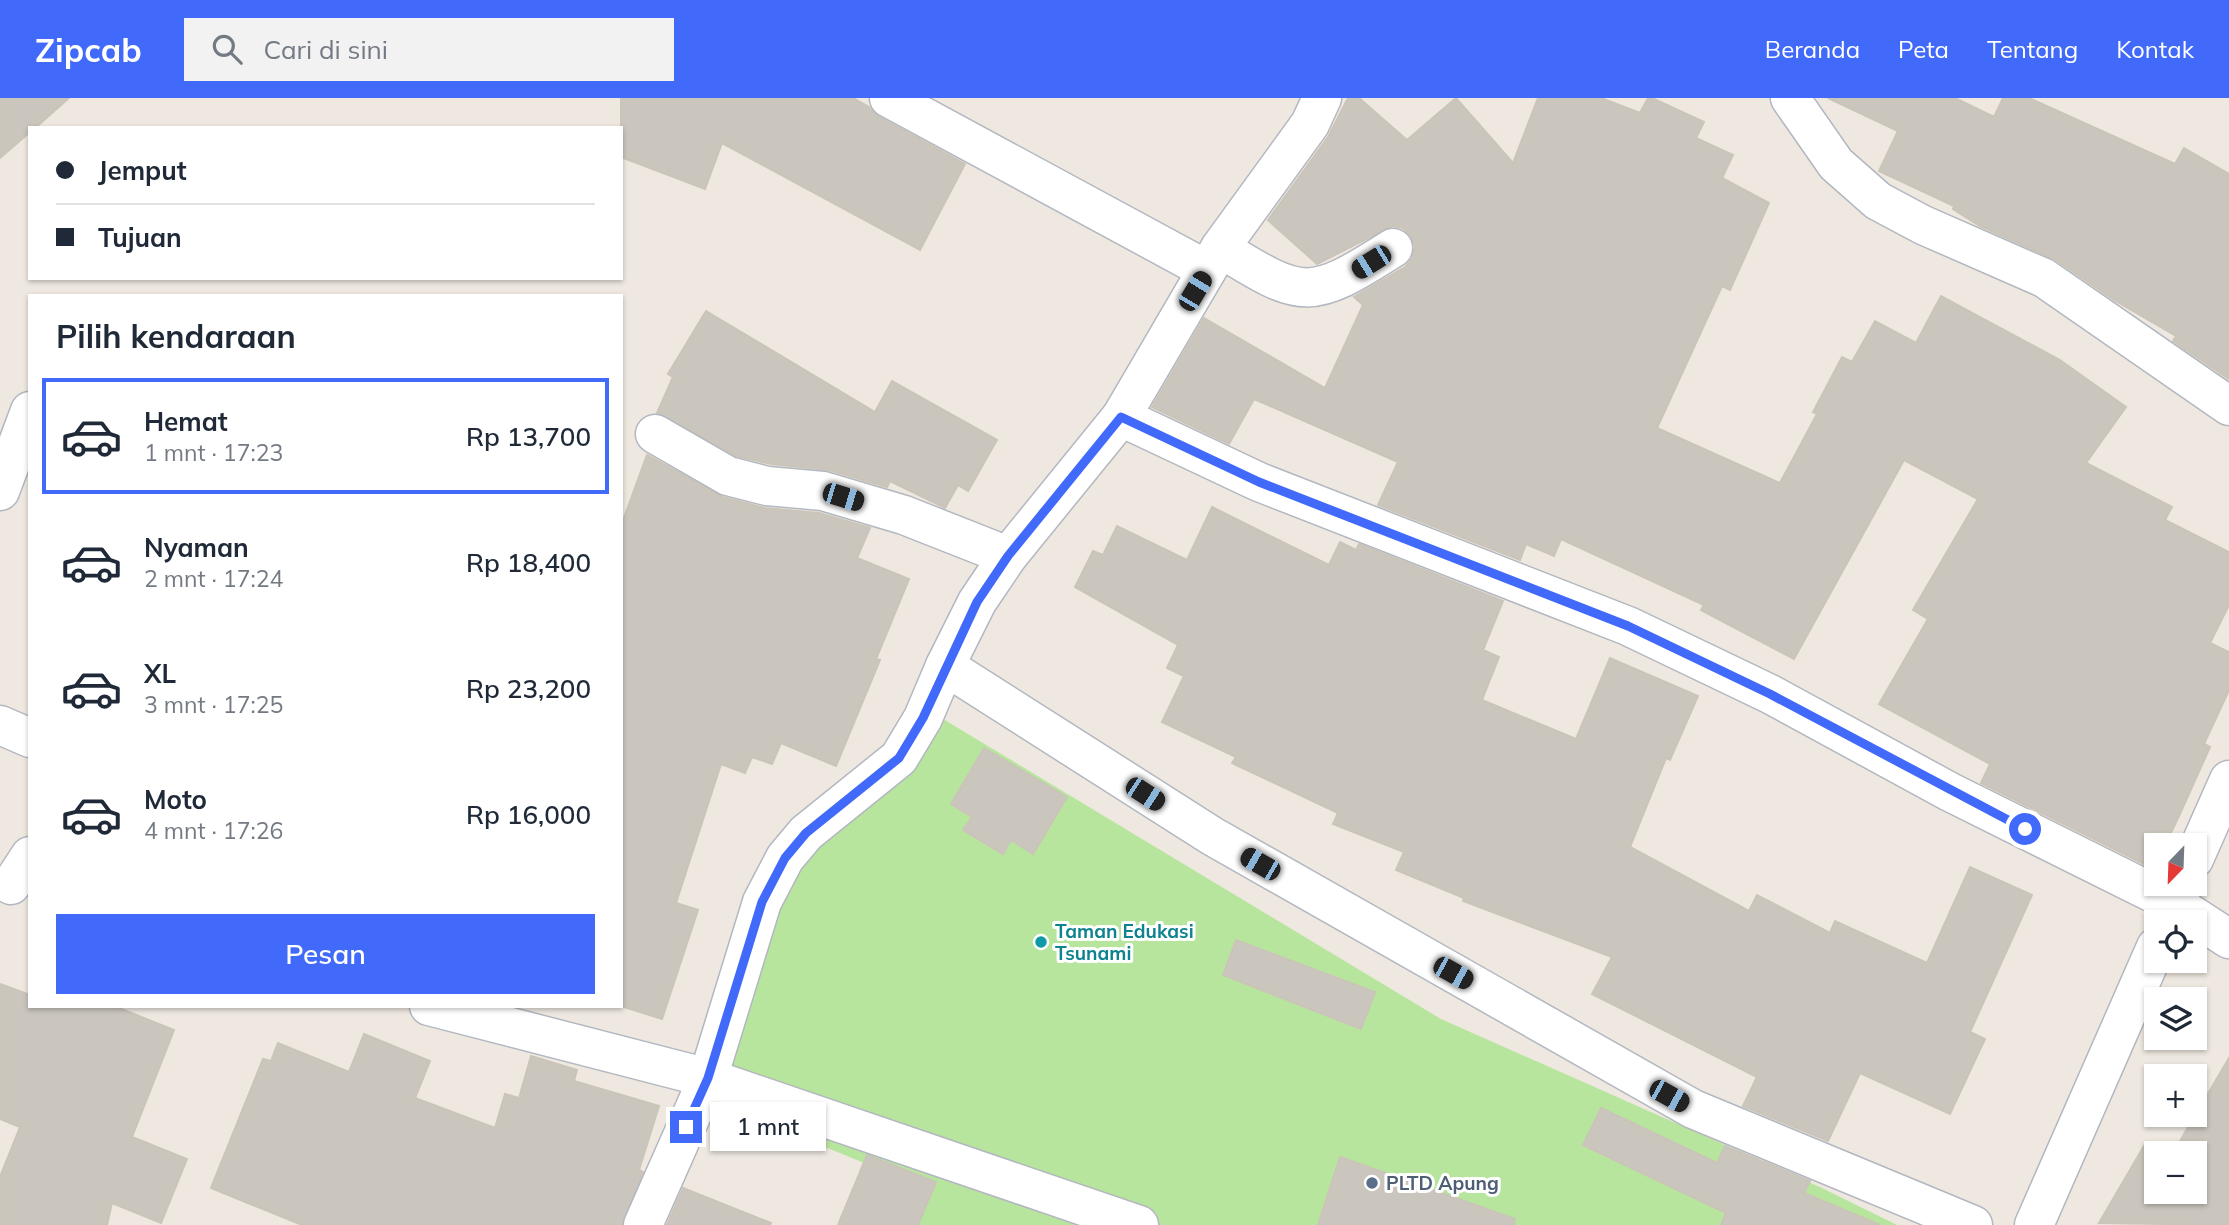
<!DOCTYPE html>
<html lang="id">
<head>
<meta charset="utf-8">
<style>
	:root { --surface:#fff; --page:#f2f2f3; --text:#1f2937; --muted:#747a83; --line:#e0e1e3; --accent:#4169fa }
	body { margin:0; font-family:Mulish,sans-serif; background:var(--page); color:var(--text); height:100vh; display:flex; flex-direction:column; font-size:26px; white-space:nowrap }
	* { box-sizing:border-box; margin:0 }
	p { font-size:23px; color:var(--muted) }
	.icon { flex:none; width:38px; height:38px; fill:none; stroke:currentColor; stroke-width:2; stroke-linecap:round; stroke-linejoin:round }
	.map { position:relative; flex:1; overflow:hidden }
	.details { position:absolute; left:28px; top:196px; width:595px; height:714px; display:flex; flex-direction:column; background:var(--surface); border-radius:0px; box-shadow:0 2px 5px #0004 }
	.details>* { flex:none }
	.hud { position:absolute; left:28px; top:28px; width:595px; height:154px; border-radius:0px; box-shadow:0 2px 5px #0004; display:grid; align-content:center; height:154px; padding:0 28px; background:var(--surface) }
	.needle { width:46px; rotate:203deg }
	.fabs { position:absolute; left:2144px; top:735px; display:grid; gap:14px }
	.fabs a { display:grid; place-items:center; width:63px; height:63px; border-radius:0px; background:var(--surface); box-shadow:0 2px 5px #0004; font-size:35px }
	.end { position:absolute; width:32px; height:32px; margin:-16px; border:9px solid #4169fa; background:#fff; box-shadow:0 0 0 4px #fff }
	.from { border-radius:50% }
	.bubble { position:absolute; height:49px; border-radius:0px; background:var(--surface); box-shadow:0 2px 5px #0004; font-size:23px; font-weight:600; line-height:49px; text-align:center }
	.car { position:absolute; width:21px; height:42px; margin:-21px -10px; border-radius:9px; box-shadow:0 0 5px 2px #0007; background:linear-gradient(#222 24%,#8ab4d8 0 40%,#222 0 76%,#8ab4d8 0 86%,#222 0) }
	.hud b { display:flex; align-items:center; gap:24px; height:66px; font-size:26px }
	.hud b+b { border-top:2px solid var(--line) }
	.hud i { width:18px; height:18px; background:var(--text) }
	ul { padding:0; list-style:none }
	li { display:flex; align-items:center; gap:21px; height:116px; margin:0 14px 10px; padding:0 14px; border:4px solid transparent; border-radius:0px }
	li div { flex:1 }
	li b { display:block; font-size:26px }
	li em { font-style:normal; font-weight:600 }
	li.selected { border-color:var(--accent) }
	li>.icon { width:63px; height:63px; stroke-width:1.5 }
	h2 { padding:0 28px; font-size:32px; line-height:84px }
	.button { display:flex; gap:14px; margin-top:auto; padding:14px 28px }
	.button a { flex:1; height:80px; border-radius:0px; background:var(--accent); color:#fff; font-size:28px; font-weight:600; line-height:80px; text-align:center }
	header { display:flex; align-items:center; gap:42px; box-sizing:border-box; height:98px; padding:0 35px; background:var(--accent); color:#fff }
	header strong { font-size:33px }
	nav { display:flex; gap:38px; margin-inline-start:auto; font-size:24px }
	.search { width:490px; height:63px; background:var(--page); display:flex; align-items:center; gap:18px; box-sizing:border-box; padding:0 24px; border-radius:0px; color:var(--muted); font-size:26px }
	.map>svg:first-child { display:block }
	.park { fill:#b8e59d }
	.building { fill:#cac6be; stroke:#cac4b9; stroke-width:2 }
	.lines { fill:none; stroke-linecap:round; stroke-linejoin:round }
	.minor-casing { stroke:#b3b7c0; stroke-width:41 }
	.minor { stroke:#fff; stroke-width:38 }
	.route { stroke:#4169fa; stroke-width:9 }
	.culture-dot { fill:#0f9aa8; stroke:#fff; stroke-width:2.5 }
	.service-dot { fill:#5c6f8a; stroke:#fff; stroke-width:2.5 }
	.labels { text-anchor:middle; stroke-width:6; stroke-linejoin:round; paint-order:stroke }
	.culture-label { font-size:19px; font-weight:bold; fill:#0d838f; stroke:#fff; text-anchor:start }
	.service-label { font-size:19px; font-weight:bold; fill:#4e5e75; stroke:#fff; text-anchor:start }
</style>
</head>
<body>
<header>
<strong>Zipcab</strong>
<div class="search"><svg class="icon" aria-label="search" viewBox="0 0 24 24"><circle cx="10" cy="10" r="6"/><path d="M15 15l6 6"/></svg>Cari di sini</div>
<nav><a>Beranda</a><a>Peta</a><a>Tentang</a><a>Kontak</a></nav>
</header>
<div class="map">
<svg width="2229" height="1127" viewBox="0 0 2229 1127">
	<rect width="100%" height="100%" fill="#eee8e0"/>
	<polygon class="park" points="943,621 1441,921 1820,1089 1897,1127 908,1127 918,1087 720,1006 793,767"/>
	<g class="building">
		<polygon points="0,0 69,0 35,30 30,30 30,34 0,60"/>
		<polygon points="621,0 853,0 869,9 879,19 965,66 920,152 722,45 705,91 621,59"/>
		<polygon points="1348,0 1359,0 1407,42 1456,0 1513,65 1538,0 1601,0 1640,15 1648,0 1652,0 1704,24 1696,40 1733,57 1722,80 1769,105 1730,192 1722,188 1657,330 1780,385 1817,316 1813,314 1842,259 1852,264 1875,223 1916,245 1941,198 2060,262 2126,309 2086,365 2172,409 2165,422 2229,454 2229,507 2210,545 2229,554 2229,592 2204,646 2210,649 2179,718 2165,747 2156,747 2154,771 1981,685 1990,666 1879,606 1928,521 1913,512 1978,401 1904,362 1794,561 1701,512 1704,507 1561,441 1554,458 1526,446 1520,462 1378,407 1398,364 1254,301 1229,346 1152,309 1204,220 1325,290 1363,207 1354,199 1405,169 1412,161 1415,149 1411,138 1403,130 1392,128 1317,166 1268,122 1328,39"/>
		<polygon points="1828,0 1955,0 1994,19 2003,0 2029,0 2175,66 2184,50 2229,76 2229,281 2173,243 2176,238 2114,202 2056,162 1980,128 1953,111 1954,108 1879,73 1898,33"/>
		<polygon points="706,213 875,314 892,283 997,342 968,393 958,387 945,410 890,383 887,389 829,372 771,366 736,358 657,315 673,279 668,276"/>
		<polygon points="647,357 723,399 765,410 819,415 870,430 857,460 909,481 876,561 880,562 836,668 781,645 772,666 752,659 745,675 721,666 676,805 698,812 662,921 621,908 621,428"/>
		<polygon points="1212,409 1329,467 1340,444 1356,452 1359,446 1503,503 1483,552 1499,559 1482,602 1576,641 1610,560 1698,598 1670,662 1666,660 1630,749 1749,813 1757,797 1830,835 1835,823 1927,865 1970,769 2032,797 1970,934 1985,941 1950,1016 1860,975 1828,1043 1743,1008 1757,979 1592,896 1612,859 1463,803 1464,800 1396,772 1404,754 1333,726 1338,715 1232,665 1236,659 1162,624 1184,578 1167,570 1178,547 1075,489 1093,453 1103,457 1117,428 1187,462"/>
		<polygon points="984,650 1067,699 1033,756 1011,742 1003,756 963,732 972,719 951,706"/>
		<polygon points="1236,842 1375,894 1361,931 1223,877"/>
		<polygon points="0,886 30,897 30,908 114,908 174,932 132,1039 187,1061 161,1125 112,1105 107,1127 0,1127 0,1079 20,1029 0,1021"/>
		<polygon points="364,936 430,963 415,1000 495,1030 505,996 519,1000 531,958 577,972 574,983 659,1008 639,1072 643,1074 622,1127 302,1127 211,1090 263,961 271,963 278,945 349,974"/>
		<polygon points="2229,960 2229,1127 2099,1125 2144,1048 2156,1056 2156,1094 2194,1094 2194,1055 2173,1055"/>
		<polygon points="1601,1010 1717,1065 1725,1048 1810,1083 1804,1095 1880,1127 1721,1127 1726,1115 1583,1047"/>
		<polygon points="867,1057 936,1084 918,1127 838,1127"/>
		<polygon points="1340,1059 1515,1121 1514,1127 1318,1127"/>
		<polygon points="683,1090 771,1125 770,1127 667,1127"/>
	</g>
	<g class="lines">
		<g class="minor-casing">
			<g id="minor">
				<polyline points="889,0 1207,172"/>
				<polyline points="1790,0 1836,66 1878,103 1923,127 2044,180 2229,308"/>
				<path d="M1220 150C1303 202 1310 203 1393 150"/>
				<polyline points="1121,319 1259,384 1628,528 1770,596 1950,694 2175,806 2184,786"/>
				<polyline points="655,336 728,378 767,388 823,393 904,417 1008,458"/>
				<polyline points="0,393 30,313"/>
				<polyline points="945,568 977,504 1008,458 1121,319 1220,150 1310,26 1322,0"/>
				<polyline points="0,627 30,640"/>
				<polyline points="2194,761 2229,682"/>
				<polyline points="11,787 30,758"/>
				<polyline points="2167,824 2175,806 2229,841"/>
				<polyline points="429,908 708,980 762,804 785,760 806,735 899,660 923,620 945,568 1212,738 1693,1011 1973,1127"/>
				<polyline points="643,1127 708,980 1139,1127"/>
				<polyline points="2034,1127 2156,849"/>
			</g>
		</g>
		<use href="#minor" class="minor"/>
	</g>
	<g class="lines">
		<polyline class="route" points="686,1029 708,980 762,804 785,760 806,735 899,660 923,620 977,504 1008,458 1121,319 1259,384 1628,528 1770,596 2025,731"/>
	</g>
	<circle class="culture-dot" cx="1041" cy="844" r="7"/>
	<circle class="service-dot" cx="1372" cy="1085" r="7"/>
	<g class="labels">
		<g class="culture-label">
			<text x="1055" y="840">Taman Edukasi<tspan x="1055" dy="22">Tsunami</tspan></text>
		</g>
		<g class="service-label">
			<text x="1386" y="1092">PLTD Apung</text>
		</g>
	</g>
</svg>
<div class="fabs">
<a><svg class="needle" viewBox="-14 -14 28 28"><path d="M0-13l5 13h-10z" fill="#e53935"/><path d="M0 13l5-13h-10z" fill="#747a83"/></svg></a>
<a><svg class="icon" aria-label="locate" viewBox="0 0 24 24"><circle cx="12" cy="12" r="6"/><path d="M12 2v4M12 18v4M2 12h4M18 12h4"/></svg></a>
<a><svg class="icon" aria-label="layers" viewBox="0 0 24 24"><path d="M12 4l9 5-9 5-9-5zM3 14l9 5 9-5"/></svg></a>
<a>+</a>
<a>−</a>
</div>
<i class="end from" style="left:2025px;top:731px"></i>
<i class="end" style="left:686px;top:1029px"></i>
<div class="bubble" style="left:710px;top:1004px;width:116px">1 mnt</div>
<i class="car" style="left:1371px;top:164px;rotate:238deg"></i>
<i class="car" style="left:1195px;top:193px;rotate:31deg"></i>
<i class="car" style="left:843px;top:399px;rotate:107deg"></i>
<i class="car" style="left:1145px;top:696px;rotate:123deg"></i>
<i class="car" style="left:1260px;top:766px;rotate:300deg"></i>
<i class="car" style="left:1453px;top:875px;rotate:119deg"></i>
<i class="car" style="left:1669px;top:998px;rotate:119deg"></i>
<div class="hud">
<b><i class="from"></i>Jemput</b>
<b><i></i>Tujuan</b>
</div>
<section class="details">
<h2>Pilih kendaraan</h2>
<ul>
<li class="selected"><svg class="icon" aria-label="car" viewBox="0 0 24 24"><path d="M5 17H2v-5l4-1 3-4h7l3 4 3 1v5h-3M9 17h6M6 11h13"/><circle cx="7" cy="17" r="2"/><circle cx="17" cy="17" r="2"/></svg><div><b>Hemat</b><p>1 mnt · 17:23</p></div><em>Rp 13,700</em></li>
<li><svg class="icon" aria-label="car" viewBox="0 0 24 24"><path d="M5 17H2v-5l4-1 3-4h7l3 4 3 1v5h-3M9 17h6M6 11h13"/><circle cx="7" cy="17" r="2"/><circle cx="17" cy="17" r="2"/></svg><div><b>Nyaman</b><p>2 mnt · 17:24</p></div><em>Rp 18,400</em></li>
<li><svg class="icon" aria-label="car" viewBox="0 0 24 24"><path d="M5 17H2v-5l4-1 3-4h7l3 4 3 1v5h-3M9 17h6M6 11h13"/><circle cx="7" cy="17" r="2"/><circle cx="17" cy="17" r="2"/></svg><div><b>XL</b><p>3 mnt · 17:25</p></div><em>Rp 23,200</em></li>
<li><svg class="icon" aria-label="car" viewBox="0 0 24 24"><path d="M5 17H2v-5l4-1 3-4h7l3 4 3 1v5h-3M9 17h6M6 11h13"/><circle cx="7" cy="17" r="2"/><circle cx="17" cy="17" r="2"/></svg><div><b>Moto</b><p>4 mnt · 17:26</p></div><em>Rp 16,000</em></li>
</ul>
<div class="button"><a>Pesan</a></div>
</section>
</div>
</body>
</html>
